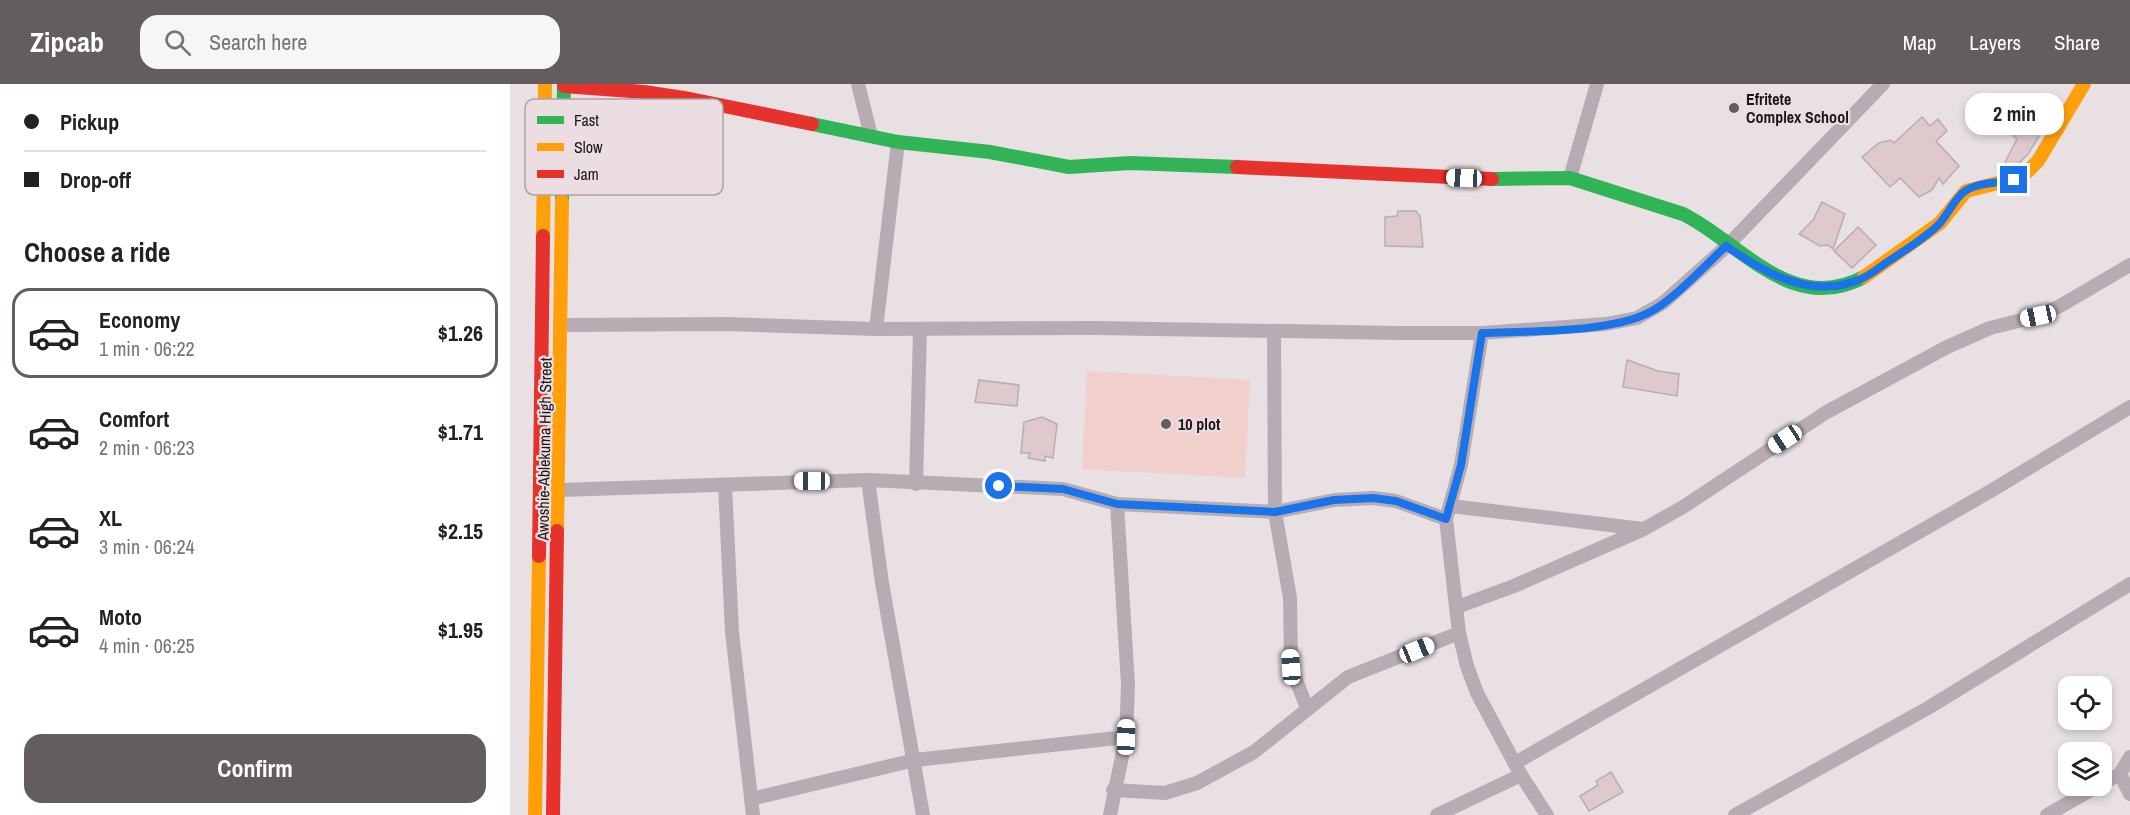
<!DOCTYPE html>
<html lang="en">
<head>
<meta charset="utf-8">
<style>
	:root { --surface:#fff; --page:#f6f6f6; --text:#222; --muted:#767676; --line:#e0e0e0; --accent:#635d60 }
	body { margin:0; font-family:"Archivo Narrow",sans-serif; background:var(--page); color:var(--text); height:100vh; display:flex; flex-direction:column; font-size:22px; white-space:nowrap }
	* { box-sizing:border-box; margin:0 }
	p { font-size:20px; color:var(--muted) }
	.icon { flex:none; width:33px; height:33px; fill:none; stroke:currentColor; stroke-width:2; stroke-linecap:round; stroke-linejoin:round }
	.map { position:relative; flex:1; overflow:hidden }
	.panel { display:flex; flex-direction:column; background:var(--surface); width:510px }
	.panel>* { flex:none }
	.banner { display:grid; align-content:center; height:132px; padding:0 24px; background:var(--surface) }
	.fabs { position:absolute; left:1548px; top:592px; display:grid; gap:12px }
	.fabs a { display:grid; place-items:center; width:54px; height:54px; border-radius:12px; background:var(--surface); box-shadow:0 3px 9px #0003; font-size:30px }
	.end { position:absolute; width:27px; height:27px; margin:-14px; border:8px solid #1a73e8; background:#fff; box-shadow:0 0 0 3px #fff }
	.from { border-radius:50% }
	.bubble { position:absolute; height:42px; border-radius:18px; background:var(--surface); box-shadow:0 3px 9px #0003; font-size:20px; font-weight:800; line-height:42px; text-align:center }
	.car { position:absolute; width:18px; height:36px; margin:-18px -9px; border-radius:8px; box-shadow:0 0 4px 2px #0007; background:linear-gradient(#fff 24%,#345 0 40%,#fff 0 76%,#345 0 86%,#fff 0) }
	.banner b { display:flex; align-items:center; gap:21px; height:57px; font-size:22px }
	.banner b+b { border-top:2px solid var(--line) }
	.banner i { width:15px; height:15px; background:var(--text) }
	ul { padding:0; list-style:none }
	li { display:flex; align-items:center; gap:18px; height:90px; margin:0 12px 9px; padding:0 12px; border:3px solid transparent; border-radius:18px }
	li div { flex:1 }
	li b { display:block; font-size:22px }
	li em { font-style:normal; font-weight:800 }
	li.current { border-color:var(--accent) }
	li>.icon { width:54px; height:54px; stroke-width:1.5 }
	h2 { padding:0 24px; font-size:27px; line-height:72px }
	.cta { display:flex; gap:12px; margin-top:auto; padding:12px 24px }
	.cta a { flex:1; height:69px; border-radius:18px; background:var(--accent); color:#fff; font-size:24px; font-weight:800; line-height:69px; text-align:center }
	header { display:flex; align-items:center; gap:36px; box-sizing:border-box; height:84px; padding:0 30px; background:var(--accent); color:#fff }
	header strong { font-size:28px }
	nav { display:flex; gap:33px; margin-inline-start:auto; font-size:21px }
	.search { width:420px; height:54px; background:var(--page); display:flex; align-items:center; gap:15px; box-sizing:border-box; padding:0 21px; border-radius:18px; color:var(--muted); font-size:22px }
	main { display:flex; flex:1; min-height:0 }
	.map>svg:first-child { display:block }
	.green { fill:#f1cfcb }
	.building { fill:#dfc9cd; stroke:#b5afb0; stroke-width:1.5 }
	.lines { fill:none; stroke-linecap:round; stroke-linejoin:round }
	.street { stroke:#b8acb4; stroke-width:14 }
	.fast { stroke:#30b455; stroke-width:14 }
	.slow { stroke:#ff9f0a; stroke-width:14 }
	.jam { stroke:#e5322d; stroke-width:14 }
	.route { stroke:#1a73e8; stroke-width:8 }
	.poi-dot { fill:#635d60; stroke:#ebdde2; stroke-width:2 }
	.labels { text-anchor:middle; stroke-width:4.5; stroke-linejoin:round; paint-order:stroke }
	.poi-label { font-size:16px; font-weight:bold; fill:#1c1719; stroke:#ebdde2; text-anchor:start }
	.street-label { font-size:16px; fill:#1c1719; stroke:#ebdde2 }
	.key { fill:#ebdde2; stroke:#ada2a6; stroke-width:1.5 }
	.key-label { font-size:16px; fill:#1c1719 }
</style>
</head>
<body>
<header>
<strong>Zipcab</strong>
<div class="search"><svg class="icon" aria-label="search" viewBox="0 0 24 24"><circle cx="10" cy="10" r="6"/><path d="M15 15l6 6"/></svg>Search here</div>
<nav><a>Map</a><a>Layers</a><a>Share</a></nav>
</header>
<main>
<section class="panel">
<div class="banner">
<b><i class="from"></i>Pickup</b>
<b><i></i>Drop-off</b>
</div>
<h2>Choose a ride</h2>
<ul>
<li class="current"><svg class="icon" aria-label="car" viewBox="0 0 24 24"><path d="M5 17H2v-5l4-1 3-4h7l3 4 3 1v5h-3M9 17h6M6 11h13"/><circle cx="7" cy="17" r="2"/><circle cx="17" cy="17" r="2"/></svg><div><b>Economy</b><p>1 min · 06:22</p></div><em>$1.26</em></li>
<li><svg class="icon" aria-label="car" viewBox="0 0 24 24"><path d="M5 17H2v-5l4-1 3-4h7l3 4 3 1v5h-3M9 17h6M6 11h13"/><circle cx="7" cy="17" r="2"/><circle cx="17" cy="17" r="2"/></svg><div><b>Comfort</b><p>2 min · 06:23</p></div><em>$1.71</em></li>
<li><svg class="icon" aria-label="car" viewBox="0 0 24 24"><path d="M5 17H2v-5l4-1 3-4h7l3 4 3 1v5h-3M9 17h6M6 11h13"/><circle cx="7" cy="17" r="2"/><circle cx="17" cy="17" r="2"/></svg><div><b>XL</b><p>3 min · 06:24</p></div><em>$2.15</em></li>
<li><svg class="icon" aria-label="car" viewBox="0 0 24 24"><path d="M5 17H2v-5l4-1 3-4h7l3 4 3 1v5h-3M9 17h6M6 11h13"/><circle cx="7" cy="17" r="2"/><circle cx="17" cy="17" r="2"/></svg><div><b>Moto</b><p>4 min · 06:25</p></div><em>$1.95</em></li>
</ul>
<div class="cta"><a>Confirm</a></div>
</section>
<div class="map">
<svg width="1620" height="731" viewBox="0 0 1620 731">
	<rect width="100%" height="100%" fill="#e8e0e3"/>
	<polygon class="green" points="577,287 740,296 735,394 572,385"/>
	<g class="building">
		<polygon points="1501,24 1531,49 1518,70 1506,82 1498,84 1493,82 1507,55 1486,37"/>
		<polygon points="1412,33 1420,42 1428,35 1437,47 1426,57 1449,82 1433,100 1429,94 1422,106 1409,113 1390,94 1380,103 1352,73 1369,59 1381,56 1384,59"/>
		<polygon points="1312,118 1335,130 1323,165 1318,161 1310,162 1289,150 1303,136"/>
		<polygon points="888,127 906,127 910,132 913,163 875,162 875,133 887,132"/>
		<polygon points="1348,143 1366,161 1342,184 1324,167"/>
		<polygon points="1117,276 1148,287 1169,290 1167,312 1113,303"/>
		<polygon points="469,296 509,301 507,322 465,318"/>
		<polygon points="532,333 547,340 543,374 535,372 535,377 518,374 520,369 511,369 514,338"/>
		<polygon points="1101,688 1113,708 1079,727 1070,712 1088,701 1086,697"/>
	</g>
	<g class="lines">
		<g class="street">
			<polyline points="348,0 361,52"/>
			<polyline points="1060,94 1087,0"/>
			<polyline points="52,241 217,240 366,245 586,244 889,249 972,249 1096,240 1127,234 1153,219 1217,162 1373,0"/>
			<polyline points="366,245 388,58"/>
			<polyline points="764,249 765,428 780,514 781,583 797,624"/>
			<polyline points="972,249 951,381 936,435 949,549 957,582 967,609 1011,691 1037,731"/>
			<polyline points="358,396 372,499 413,731"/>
			<polyline points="406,400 410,246"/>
			<polyline points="215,401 222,548 243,731"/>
			<polyline points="50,406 358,396 553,405 607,420 765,428 824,416 863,414 886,417 936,435"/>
			<polyline points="941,422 1133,445"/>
			<polyline points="947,523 1004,502 1134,445 1173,423 1315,329 1437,263 1480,244 1528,232 1550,222 1620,181"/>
			<polyline points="1005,679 1479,408 1620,323"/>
			<polyline points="1610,690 1620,710"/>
			<polyline points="1592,700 1610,690 1620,673"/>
			<polyline points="603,706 655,709 687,699 744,668 838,593 949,549"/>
			<polyline points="241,715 405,676 616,653"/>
			<polyline points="600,731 616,653 618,601 607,420"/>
			<polyline points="927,731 1011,691"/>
			<polyline points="1225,731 1418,624 1620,500"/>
			<polyline points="1537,731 1588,702"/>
		</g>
		<g class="fast">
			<polyline points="302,40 388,58 480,68 559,83 620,79 727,83"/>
			<path d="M982 95 1060 94 1173 130C1230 158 1281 232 1354 193"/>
			<polyline points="52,117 54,0"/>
		</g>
		<g class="slow">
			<polyline points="33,152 35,0"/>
			<polyline points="1354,193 1430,139 1456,107 1512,93 1528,77 1574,0"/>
			<polyline points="47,447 52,117"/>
			<polyline points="25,731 29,472"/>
		</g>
		<g class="jam">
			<polyline points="54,2 134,8 180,15 302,40"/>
			<polyline points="727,83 982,95"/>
			<polyline points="29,472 33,152"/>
			<polyline points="43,731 47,447"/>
		</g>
	</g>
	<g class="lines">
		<path class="route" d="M489 402 553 405 607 420 765 428 824 416 863 414 886 417 936 435 951 381 972 249C1018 247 1101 249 1140 228 1162 217 1197 180 1216 162 1256 190 1302 216 1351 195 1362 190 1372 181 1382 175 1398 164 1417 153 1430 139 1439 129 1444 115 1455 107 1469 98 1489 99 1504 96"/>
	</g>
	<g class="poi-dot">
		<circle cx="1224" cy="24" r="6"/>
		<circle cx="656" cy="340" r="6"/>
	</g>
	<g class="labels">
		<g class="poi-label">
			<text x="1236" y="21">Efritete<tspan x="1236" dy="18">Complex School</tspan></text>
			<text x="668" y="346">10 plot</text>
		</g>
		<g class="street-label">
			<text transform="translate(34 365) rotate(-89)" y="6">Awoshie-Ablekuma High Street</text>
		</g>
	</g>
	<rect x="15" y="15" width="198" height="96" rx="9" class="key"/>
	<rect x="27" y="32" width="27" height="8" fill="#30b455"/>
	<rect x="27" y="59" width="27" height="8" fill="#ff9f0a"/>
	<rect x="27" y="86" width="27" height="8" fill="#e5322d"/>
	<g class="key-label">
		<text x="64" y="42">Fast</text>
		<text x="64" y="69">Slow</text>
		<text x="64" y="96">Jam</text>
	</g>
</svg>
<div class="fabs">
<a><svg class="icon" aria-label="locate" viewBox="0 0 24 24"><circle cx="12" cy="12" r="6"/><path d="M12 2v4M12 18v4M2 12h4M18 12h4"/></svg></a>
<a><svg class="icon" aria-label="layers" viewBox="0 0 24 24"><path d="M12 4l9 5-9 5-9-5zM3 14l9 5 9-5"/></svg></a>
</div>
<i class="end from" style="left:489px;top:402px"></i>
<i class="end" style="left:1504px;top:96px"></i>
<div class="bubble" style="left:1455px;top:9px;width:99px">2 min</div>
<i class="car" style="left:954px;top:94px;rotate:272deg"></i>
<i class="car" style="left:1528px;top:232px;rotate:258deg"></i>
<i class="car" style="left:1275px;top:355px;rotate:237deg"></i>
<i class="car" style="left:302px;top:397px;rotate:270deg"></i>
<i class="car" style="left:907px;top:566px;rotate:68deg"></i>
<i class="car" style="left:781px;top:583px;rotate:356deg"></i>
<i class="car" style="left:616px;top:653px;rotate:2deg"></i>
</div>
</main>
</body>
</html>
